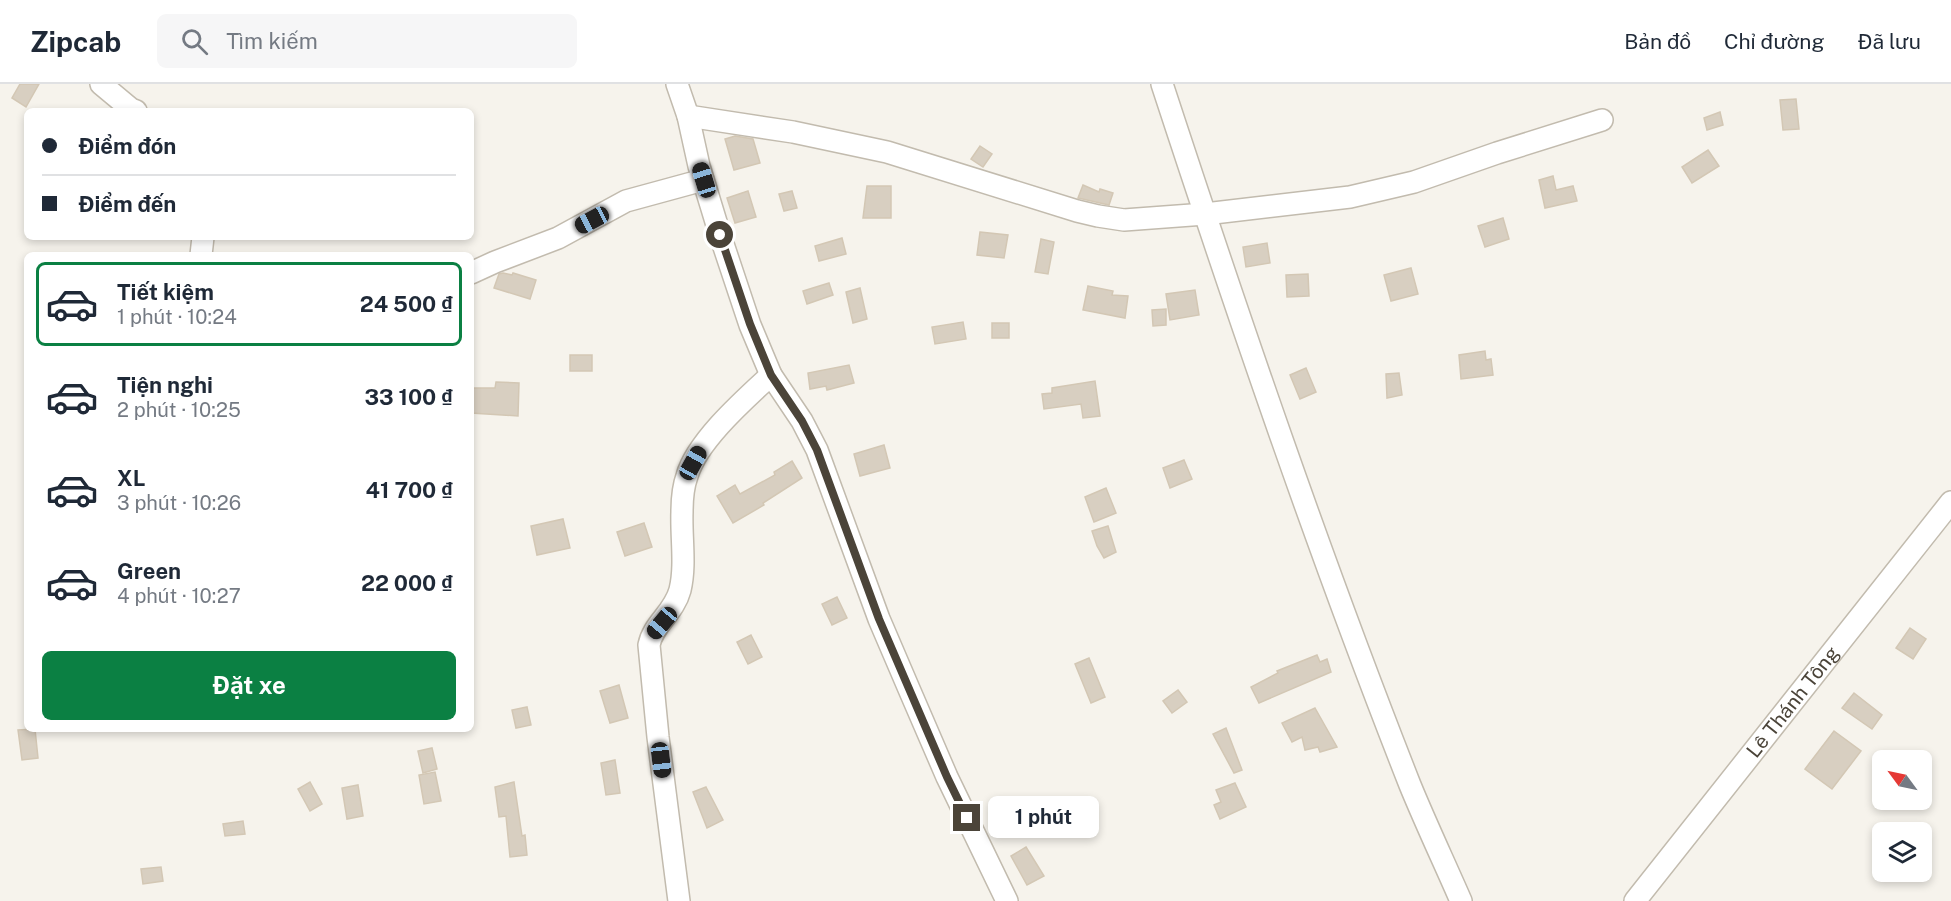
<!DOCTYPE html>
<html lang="vi">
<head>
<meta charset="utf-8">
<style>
	:root { --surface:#fff; --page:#f6f6f7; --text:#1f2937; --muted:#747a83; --line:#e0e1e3; --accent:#0b8043 }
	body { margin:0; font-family:"Public Sans",sans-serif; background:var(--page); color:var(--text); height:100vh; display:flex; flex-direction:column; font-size:22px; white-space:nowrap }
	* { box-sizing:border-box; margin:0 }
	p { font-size:20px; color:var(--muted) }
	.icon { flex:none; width:33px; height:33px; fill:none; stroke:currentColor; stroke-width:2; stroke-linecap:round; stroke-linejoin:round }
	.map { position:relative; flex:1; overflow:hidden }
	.sheet { position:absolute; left:24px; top:168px; width:450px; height:480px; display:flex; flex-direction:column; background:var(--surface); border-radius:9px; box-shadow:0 3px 9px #0003 }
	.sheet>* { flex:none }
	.hud { position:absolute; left:24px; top:24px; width:450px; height:132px; border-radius:9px; box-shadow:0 3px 9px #0003; display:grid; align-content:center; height:132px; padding:0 18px; background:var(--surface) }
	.needle { width:39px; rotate:303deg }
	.tools { position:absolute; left:1872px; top:666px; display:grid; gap:12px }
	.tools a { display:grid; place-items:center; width:60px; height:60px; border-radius:9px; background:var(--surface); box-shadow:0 3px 9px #0003; font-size:30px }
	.end { position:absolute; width:27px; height:27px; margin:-14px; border:8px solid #4b4439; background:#fff; box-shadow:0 0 0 3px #fff }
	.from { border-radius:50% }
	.bubble { position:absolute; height:42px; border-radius:9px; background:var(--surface); box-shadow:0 3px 9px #0003; font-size:20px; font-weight:700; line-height:42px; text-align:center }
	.car { position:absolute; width:18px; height:36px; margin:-18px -9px; border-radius:8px; box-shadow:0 0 4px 2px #0007; background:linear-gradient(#222 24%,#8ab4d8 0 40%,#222 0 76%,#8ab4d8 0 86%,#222 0) }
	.hud b { display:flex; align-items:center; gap:21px; height:57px; font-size:22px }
	.hud b+b { border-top:2px solid var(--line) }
	.hud i { width:15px; height:15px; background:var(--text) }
	ul { padding:10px 0 0; list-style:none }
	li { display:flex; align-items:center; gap:18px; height:84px; margin:0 12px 9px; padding:0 6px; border:3px solid transparent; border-radius:9px }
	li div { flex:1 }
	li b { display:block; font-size:22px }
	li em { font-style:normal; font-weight:700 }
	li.active { border-color:var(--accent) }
	li>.icon { width:54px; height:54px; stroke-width:1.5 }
	.primary-button { display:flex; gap:12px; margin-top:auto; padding:12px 18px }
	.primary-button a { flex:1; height:69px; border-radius:9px; background:var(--accent); color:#fff; font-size:24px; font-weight:700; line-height:69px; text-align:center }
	header { display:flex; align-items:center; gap:36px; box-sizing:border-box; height:84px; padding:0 30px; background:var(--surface); border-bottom:2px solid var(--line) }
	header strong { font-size:28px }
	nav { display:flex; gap:33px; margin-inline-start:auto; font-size:21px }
	.search { width:420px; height:54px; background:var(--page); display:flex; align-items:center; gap:15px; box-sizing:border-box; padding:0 21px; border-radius:9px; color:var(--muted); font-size:22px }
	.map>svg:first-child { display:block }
	.building { fill:#d8cfc1; stroke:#d3c7b4; stroke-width:1.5 }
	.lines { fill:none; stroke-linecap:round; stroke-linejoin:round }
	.minor-casing { stroke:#c2bbae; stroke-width:24 }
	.minor { stroke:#fff; stroke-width:21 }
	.route { stroke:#4b4439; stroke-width:8 }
	.labels { text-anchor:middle; stroke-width:4.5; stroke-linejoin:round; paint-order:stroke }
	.street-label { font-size:20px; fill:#4b4439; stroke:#fff }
</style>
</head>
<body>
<header>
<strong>Zipcab</strong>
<div class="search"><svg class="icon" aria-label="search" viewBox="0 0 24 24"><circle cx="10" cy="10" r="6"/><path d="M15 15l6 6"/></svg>Tìm kiếm</div>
<nav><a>Bản đồ</a><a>Chỉ đường</a><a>Đã lưu</a></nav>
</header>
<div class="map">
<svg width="1951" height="817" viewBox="0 0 1951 817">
	<rect width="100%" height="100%" fill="#f6f3ec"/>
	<g class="building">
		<polygon points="20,0 39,0 26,23 12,14"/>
		<polygon points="1796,15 1799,45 1783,46 1780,16"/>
		<polygon points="1720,28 1723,41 1707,46 1704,34"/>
		<polygon points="735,52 753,55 760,79 734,86 725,55"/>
		<polygon points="980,62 992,70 983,83 971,75"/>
		<polygon points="1708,66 1719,82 1692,99 1682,83"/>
		<polygon points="1553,92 1556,106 1573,102 1577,117 1545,124 1539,96"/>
		<polygon points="1083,101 1099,108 1100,105 1113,109 1109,121 1078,114"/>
		<polygon points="867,102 891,102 891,134 863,134"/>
		<polygon points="748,107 756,133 735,139 727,114"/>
		<polygon points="792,107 797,124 784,127 779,110"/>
		<polygon points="1503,134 1509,155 1485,163 1478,142"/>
		<polygon points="980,148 1008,151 1004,174 977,171"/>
		<polygon points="842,154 846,170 819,177 815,162"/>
		<polygon points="1041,155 1054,158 1048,190 1035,188"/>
		<polygon points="1267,159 1270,179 1246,183 1243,163"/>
		<polygon points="1411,184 1418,210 1391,217 1384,191"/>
		<polygon points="503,189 512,191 513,189 536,196 530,215 494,204 499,190"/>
		<polygon points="1308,190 1309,212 1287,213 1286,191"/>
		<polygon points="829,199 833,211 807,220 803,207"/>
		<polygon points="1088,202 1113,207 1112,211 1128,212 1125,234 1083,226"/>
		<polygon points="860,204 867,235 853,239 846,208"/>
		<polygon points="1195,206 1199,231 1170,236 1166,210"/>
		<polygon points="1166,225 1166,241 1153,242 1152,226"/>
		<polygon points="963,238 966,255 935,260 932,243"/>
		<rect x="992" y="239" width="17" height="15"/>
		<polygon points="1485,267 1486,276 1491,275 1493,291 1461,295 1459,271"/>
		<rect x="570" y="271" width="22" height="16"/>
		<polygon points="849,281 854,299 827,306 826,302 810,305 808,289"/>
		<polygon points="1306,284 1316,308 1300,315 1290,291"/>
		<polygon points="1399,289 1402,311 1387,314 1386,290"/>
		<polygon points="1095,297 1100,332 1083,334 1081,320 1044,325 1042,310 1052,309 1052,304"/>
		<polygon points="496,298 519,299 518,332 471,329 471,304 495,304"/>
		<polygon points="884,361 890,384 860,392 854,370"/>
		<polygon points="1184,376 1192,395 1170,404 1163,384"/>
		<polygon points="792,377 802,394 763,419 764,421 733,439 717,412 735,401 740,410 775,391 774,388"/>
		<polygon points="1106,404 1116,429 1094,438 1085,413"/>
		<polygon points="563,435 570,464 537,471 531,442"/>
		<polygon points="644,439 652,463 625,472 617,448"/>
		<polygon points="1108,442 1116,468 1104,474 1097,462 1092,447"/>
		<polygon points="837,513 847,534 832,541 822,520"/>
		<polygon points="1910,544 1926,555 1913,575 1896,564"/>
		<polygon points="751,551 762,573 748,580 737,558"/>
		<polygon points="1317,571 1320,578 1327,575 1331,588 1259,619 1251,603 1278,589 1277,587"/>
		<polygon points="1089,574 1105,613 1091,619 1075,580"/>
		<polygon points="619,601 628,634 610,639 600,607"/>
		<polygon points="1178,606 1187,618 1172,629 1163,617"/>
		<polygon points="1854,609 1882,631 1872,645 1842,624"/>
		<polygon points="527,623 531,641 516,644 512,626"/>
		<polygon points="1315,624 1337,663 1320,668 1318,663 1305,666 1302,653 1292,658 1282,639"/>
		<polygon points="1226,644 1242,686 1234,689 1213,650"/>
		<polygon points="35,645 38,674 22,676 18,646"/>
		<polygon points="1834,647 1861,667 1832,705 1805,685"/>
		<polygon points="432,664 437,685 423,689 418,667"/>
		<polygon points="615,676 620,709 606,711 601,679"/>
		<polygon points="435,688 441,717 424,720 419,691"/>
		<polygon points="310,698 322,720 310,727 298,705"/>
		<polygon points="514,698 522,752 525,751 527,771 510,773 506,732 499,733 495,703"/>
		<polygon points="1235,699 1246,723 1220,735 1214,721 1221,718 1216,706"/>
		<polygon points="358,701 363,732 347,735 342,704"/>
		<polygon points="706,703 723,736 707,744 693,708"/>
		<polygon points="243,737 245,750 225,752 223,740"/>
		<polygon points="1026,763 1044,792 1027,801 1011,772"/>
		<polygon points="161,783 163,797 143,800 141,785"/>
	</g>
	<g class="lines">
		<g class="minor-casing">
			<g id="minor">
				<polyline points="101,0 131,25 136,27"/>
				<polyline points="677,0 688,32 699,82 720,151 750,241 771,291 802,337 817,366 879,535 909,605 947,693 1007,817"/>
				<path d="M1162 0C1239 235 1319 470 1410 701 1426 740 1444 778 1461 817"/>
				<polyline points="688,32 793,48 887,68 1077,127 1098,132 1124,136 1205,130 1350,113 1414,98 1497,69 1602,36"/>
				<polyline points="201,171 203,153"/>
				<polyline points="471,189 495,178 558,154 626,117 703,96"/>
				<path d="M679 817 658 653 649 561C653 540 674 529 680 506 686 481 681 454 682 428 682 416 683 403 687 392 697 357 745 315 771 291"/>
				<path id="s1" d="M1635 817 1951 418"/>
			</g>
		</g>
		<use href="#minor" class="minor"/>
	</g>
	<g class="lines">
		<polyline class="route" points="720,151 750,240 771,291 802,337 817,366 879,535 947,693 967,734"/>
	</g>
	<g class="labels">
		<g class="street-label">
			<text dy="7" stroke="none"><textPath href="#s1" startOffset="254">Lê Thánh Tông</textPath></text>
		</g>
	</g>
</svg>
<div class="tools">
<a><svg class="needle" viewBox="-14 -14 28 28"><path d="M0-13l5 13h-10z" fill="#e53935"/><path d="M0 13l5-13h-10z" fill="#747a83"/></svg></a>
<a><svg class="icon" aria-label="layers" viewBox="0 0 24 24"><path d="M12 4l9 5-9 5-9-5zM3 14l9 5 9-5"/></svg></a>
</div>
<i class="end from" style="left:720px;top:151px"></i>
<i class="end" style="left:967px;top:734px"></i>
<div class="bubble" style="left:988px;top:712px;width:111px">1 phút</div>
<i class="car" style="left:704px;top:96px;rotate:343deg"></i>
<i class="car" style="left:592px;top:136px;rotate:242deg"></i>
<i class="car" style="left:693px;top:379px;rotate:29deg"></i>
<i class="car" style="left:662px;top:539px;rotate:220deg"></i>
<i class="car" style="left:661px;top:676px;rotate:173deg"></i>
<div class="hud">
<b><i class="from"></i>Điểm đón</b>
<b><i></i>Điểm đến</b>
</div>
<section class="sheet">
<ul>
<li class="active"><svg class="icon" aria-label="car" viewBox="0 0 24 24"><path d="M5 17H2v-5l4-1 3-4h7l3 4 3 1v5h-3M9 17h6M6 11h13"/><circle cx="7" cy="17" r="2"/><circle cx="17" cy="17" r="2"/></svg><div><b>Tiết kiệm</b><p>1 phút · 10:24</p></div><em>24 500 ₫</em></li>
<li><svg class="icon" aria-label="car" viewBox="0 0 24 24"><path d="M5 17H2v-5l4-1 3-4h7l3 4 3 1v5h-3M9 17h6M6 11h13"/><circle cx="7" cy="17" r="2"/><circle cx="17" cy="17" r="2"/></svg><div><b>Tiện nghi</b><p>2 phút · 10:25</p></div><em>33 100 ₫</em></li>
<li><svg class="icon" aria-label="car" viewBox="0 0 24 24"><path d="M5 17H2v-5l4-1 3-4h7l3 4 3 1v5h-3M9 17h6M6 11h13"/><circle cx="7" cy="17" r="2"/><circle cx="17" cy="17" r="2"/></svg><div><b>XL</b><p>3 phút · 10:26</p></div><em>41 700 ₫</em></li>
<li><svg class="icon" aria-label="car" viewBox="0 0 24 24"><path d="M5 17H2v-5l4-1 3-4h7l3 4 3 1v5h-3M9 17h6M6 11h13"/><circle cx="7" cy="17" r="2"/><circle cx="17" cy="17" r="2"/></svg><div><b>Green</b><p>4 phút · 10:27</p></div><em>22 000 ₫</em></li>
</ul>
<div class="primary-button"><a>Đặt xe</a></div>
</section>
</div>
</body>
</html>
